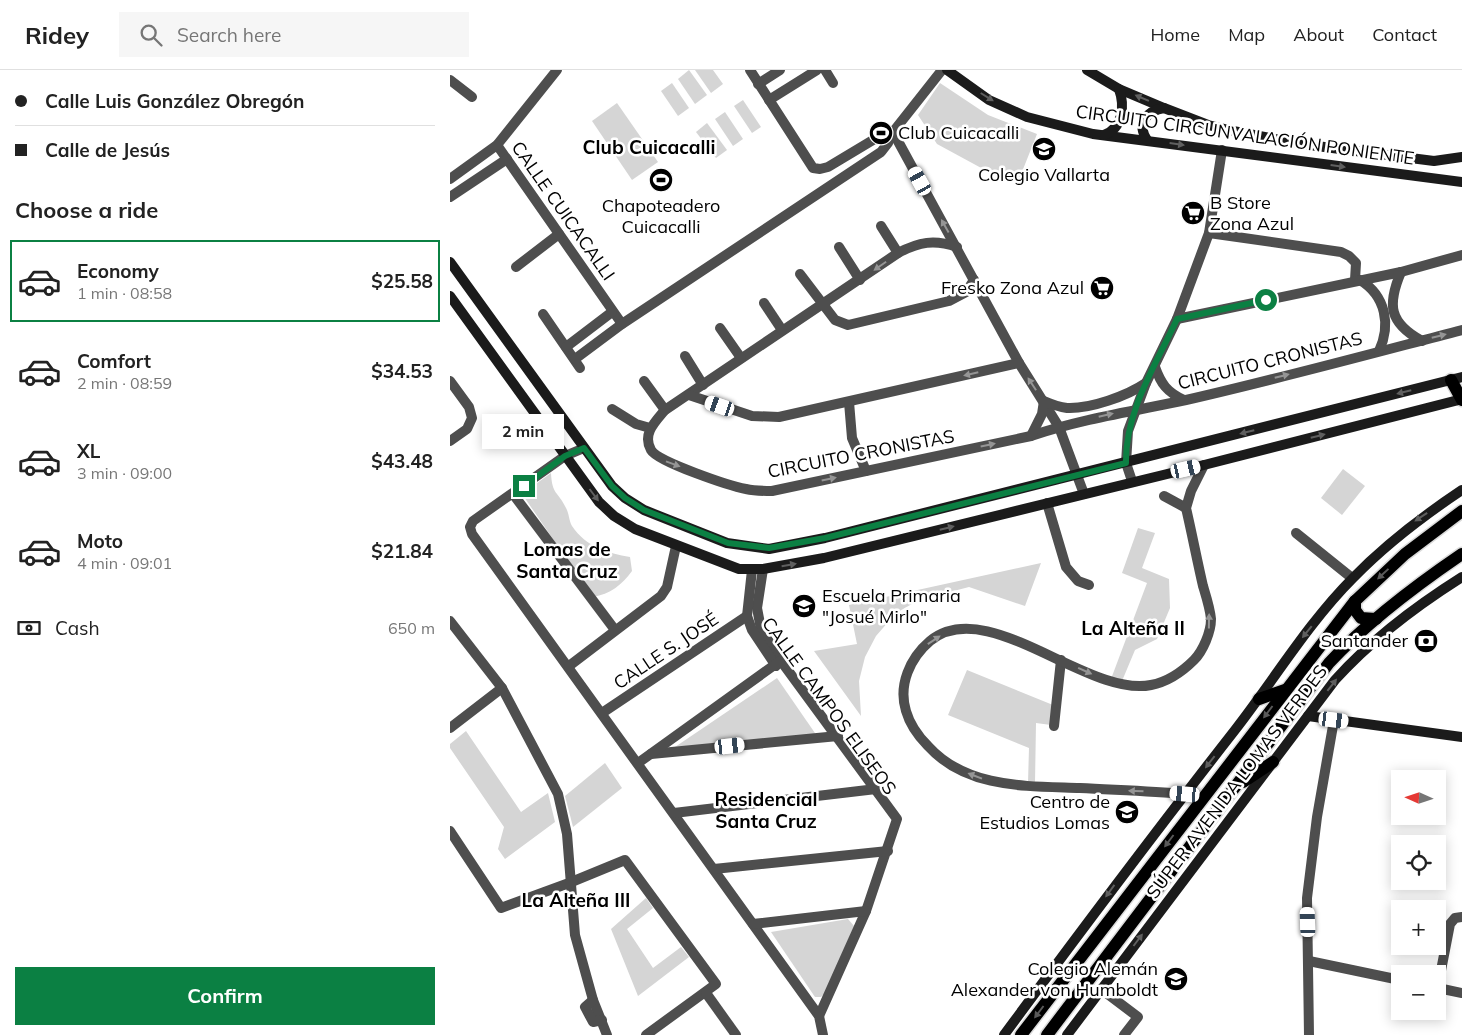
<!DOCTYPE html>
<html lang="en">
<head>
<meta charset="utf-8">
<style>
	:root { --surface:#fff; --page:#f6f6f6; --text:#222; --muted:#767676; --line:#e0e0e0; --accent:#0b8043 }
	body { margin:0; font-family:Mulish,sans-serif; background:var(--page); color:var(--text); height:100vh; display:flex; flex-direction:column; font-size:19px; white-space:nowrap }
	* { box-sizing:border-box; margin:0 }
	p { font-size:16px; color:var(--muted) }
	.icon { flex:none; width:28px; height:28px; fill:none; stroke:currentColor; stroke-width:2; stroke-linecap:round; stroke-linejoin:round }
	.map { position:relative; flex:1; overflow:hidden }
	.details { display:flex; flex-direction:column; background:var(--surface); width:450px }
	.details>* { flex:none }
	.banner { display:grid; align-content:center; height:110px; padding:0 15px; background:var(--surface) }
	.needle { width:32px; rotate:273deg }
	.controls { position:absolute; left:941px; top:700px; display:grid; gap:10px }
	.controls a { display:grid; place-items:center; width:55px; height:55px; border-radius:0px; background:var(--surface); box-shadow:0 2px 12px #0003; font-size:25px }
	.end { position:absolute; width:22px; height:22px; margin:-11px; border:6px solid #0b8043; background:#fff; box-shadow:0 0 0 2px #fff }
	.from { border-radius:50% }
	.bubble { position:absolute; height:35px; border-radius:0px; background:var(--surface); box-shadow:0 2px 12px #0003; font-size:16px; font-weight:700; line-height:35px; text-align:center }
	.car { position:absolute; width:15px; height:30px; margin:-15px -8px; border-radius:6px; box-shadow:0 0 4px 1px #0007; background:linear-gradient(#fff 24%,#345 0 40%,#fff 0 76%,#345 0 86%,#fff 0) }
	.banner b { display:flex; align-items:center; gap:18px; height:48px; font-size:19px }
	.banner b+b { border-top:1px solid var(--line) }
	.banner i { width:12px; height:12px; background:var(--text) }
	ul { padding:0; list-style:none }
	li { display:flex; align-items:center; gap:15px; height:82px; margin:0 10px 8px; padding:0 5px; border:2px solid transparent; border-radius:0px }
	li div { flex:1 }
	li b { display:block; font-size:19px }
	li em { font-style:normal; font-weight:700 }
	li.selected { border-color:var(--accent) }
	li>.icon { width:45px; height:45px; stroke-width:1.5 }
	h2 { padding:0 15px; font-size:22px; line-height:60px }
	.pay { display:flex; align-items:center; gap:12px; height:55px; padding:0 15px; font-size:19px }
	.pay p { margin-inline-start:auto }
	.cta { display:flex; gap:10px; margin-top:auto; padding:10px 15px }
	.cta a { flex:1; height:58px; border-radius:0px; background:var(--accent); color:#fff; font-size:20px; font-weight:700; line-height:58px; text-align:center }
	header { display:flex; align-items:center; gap:30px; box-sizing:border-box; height:70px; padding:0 25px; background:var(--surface); border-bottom:1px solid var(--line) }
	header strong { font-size:24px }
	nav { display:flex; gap:28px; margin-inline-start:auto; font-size:18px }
	.search { width:350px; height:45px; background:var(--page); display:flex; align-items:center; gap:12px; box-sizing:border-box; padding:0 18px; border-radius:0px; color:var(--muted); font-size:19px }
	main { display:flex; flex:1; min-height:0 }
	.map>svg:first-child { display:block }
	.green { fill:#d5d5d5 }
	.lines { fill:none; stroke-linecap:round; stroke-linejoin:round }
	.primary-casing { stroke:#dbdbdb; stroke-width:15 }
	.street { stroke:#4e4e4e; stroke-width:10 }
	.secondary { stroke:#1b1b1b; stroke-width:10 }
	.primary { stroke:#000; stroke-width:12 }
	.oneway { fill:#5f5f5f }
	.oneway2 { fill:#959595 }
	.oneway3 { fill:#595959 }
	.route { stroke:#0b8043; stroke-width:6 }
	.labels { text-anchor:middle; stroke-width:5; stroke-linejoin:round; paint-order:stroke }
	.poi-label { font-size:18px; fill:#000; stroke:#fff; text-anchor:end }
	.street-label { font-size:18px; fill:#000; stroke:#fff }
	.neighbourhood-label { font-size:19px; font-weight:bold; fill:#000; stroke:#fff }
</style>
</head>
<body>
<header>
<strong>Ridey</strong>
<div class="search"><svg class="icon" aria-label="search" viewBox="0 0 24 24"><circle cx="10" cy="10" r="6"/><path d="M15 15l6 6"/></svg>Search here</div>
<nav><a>Home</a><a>Map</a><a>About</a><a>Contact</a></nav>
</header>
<main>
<section class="details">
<div class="banner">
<b><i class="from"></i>Calle Luis González Obregón</b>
<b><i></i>Calle de Jesús</b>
</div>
<h2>Choose a ride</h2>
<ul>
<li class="selected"><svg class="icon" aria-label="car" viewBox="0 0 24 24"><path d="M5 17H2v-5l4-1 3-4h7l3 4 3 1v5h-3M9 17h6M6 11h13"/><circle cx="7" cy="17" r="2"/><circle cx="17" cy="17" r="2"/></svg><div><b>Economy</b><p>1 min · 08:58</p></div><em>$25.58</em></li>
<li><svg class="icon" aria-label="car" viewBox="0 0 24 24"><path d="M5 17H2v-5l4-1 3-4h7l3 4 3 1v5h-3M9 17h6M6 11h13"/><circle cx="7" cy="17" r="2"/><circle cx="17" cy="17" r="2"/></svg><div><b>Comfort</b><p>2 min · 08:59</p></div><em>$34.53</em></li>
<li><svg class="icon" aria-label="car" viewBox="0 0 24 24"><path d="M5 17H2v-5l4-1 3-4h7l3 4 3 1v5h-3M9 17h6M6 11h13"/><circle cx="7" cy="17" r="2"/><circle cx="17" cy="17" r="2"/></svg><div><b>XL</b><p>3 min · 09:00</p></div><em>$43.48</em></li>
<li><svg class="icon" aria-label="car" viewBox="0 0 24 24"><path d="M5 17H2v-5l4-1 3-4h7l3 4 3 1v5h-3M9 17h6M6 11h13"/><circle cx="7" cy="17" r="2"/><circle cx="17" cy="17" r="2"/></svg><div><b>Moto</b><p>4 min · 09:01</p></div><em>$21.84</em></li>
</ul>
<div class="pay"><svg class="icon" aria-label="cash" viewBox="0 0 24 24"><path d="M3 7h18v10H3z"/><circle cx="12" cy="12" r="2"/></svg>Cash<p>650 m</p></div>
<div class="cta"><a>Confirm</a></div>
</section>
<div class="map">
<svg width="1012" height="965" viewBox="0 0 1012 965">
	<rect width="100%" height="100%" fill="#fff"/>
	<g class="green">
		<polygon points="239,0 257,25 245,34 228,9"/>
		<polygon points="245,0 263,0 273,14 261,23"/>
		<polygon points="222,13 239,38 228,46 211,21"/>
		<polygon points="490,13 538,45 587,64 568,112 546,106 487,74 468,45"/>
		<polygon points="293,30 311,57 302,63 284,36"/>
		<polygon points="167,33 208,92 182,110 142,51"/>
		<polygon points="275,42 293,69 283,76 265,49"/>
		<polygon points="257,53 277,80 266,88 246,62"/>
		<polygon points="893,399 915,416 892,445 871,428"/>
		<path d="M101 403C102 425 108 421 116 438 119 443 119 451 122 456 136 477 158 483 180 487L182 501C172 515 160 524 143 527L72 424Z"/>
		<polygon points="688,458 705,463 692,498 719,509 720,538 707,569 685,580 672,611 661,609 697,513 672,503"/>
		<polygon points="591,493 575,536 519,517 469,530 446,543 426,566 415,587 409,611 411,646 364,581 407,574 399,535"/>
		<polygon points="517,600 603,635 601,655 586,653 585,713 578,713 579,678 498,645"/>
		<polygon points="327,608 367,666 225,677"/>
		<polygon points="16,661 71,742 98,723 105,752 55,789 48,779 54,757 0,678 0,674"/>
		<polygon points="155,693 172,718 123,757 115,726"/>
		<polygon points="196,828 203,838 177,859 203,898 231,877 239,887 188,926 161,859"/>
		<polygon points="398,849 404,856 375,923 371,927 365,927 321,862"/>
	</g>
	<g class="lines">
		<g class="primary-casing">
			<g id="primary">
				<polyline points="1001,310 1012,330"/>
				<polyline points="905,531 905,540 911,548 926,549"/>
				<polyline points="809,629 835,620"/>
				<polyline points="793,712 823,692"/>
				<polyline points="571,965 905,531 955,484 1012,441"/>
				<path d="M597 965 879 593C918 551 965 516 1012 484"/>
			</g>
		</g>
		<g class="street">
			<polyline points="300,0 363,98 370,99 378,97 433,64 443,62"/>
			<polyline points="375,0 383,13"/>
			<polyline points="0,10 22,27"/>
			<polyline points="308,14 330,0"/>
			<polyline points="319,30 367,0"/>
			<polyline points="443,62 569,293 609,357 634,424"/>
			<polyline points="47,75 172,254"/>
			<polyline points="0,109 47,75 107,0"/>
			<polyline points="0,127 57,89"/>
			<polyline points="431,156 448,183"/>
			<polyline points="759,163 891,182 899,186 906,193 905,210"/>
			<polyline points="389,177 410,210"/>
			<path d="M507 177C484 169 469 172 448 183L215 340C205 352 192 364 201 380 208 392 280 416 296 419 305 421 313 421 322 421L581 366C632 349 684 341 736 330 828 309 920 284 1012 260"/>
			<polyline points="66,197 109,164"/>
			<path d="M951 202C937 235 939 253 972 271"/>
			<polyline points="350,204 385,250 398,255 499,231 516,222 524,210"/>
			<path d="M910 210C936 226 941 255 929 281"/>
			<polyline points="314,233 332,260"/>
			<polyline points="93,244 130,298"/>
			<polyline points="727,249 951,202 1012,185"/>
			<polyline points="270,258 291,288"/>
			<polyline points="116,277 162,242"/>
			<polyline points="235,286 253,315"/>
			<polyline points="125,289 172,254 431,82 438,73 443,62 492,0"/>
			<path d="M705 297C711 314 717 322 734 330"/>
			<polyline points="0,311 19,337 22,348 17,359 0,371"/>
			<polyline points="194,311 215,340"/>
			<polyline points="239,325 302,346 329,347 569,293"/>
			<polyline points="399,332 402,368 416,401"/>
			<polyline points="162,339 186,354 200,358"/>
			<path d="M581 366 592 344 594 331C601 334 609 337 617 338 640 339 677 326 696 313"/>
			<polyline points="134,378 115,386 23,451 20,457 22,464 369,946 373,965"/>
			<polyline points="682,411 676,393 678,361 696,313 727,249 759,163 772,80"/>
			<polyline points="63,424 165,560"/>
			<polyline points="714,426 736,438"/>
			<polyline points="597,433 616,497 628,511 639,515"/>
			<polyline points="846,463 902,508"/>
			<polyline points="313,499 307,538 311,559 331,591 447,749 416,841 369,946"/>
			<polyline points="302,500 297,546 302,560 326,596"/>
			<polyline points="0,551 52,618 108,724 117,764 125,865 143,930 157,965"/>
			<polyline points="119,596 211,526 217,517 226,476"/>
			<polyline points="152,643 297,546"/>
			<polyline points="604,656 611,590"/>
			<polyline points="0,658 52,618"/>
			<polyline points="201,684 388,666"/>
			<polyline points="188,693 330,591"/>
			<path d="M735 724C700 721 665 720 630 718 577 716 517 719 478 676 468 666 460 655 456 641 448 615 460 588 480 571 537 524 638 628 701 615 717 612 732 602 744 590 753 581 761 562 761 549 760 538 756 526 753 516 747 490 742 464 736 438L741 421 754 395"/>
			<polyline points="224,743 426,719"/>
			<polyline points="0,761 51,838 119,813 175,790 266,914 196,965"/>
			<polyline points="264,799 438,781"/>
			<polyline points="303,854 416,841"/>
			<polyline points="859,891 950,910"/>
			<polyline points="988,916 1000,854 1005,848 1012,847"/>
			<polyline points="988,918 1012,923"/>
			<polyline points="651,919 688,947 674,965"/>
			<polyline points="256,923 286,965"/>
			<polyline points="143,930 135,937 143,952 152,950"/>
			<polyline points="859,965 857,828 867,747 884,650"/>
		</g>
		<g class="secondary">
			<polyline points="497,0 539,30 577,47 643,64 1012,112"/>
			<polyline points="637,0 669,19 714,38 758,55 783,61 851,74 984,91 1012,87"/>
			<path d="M654 65C673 58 675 36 669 19"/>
			<path d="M697 70C686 53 697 41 714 38"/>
			<polyline points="0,192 162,416 175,428 194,440 277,473 319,479 375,468 1012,307"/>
			<polyline points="0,226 149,432 164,446 185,459 289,499 313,499 374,488 754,395 1012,329"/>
			<polyline points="858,646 1012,667"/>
			<path d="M554 965C630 862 706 761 785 660 824 610 858 553 903 508 936 474 973 446 1012 420"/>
			<path d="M617 965 885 610C922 569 966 536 1012 507"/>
		</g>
		<use href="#primary" class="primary"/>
	</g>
	<defs><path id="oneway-solid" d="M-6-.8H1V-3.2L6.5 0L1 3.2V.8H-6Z" transform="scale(1.25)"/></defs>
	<g class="oneway">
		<use href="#oneway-solid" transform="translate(537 27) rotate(32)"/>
		<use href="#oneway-solid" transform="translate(692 28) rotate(-157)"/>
		<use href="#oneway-solid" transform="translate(727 74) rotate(8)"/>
		<use href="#oneway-solid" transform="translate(888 96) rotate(8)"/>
		<use href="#oneway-solid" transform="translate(954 322) rotate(166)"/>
		<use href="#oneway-solid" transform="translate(797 362) rotate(166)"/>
		<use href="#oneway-solid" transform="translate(868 366) rotate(-14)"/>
		<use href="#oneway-solid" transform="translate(144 425) rotate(53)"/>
		<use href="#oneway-solid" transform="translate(971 447) rotate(146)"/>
		<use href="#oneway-solid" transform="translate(497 458) rotate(-14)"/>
		<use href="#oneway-solid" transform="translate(339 495) rotate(-10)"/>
		<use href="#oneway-solid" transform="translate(857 562) rotate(129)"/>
		<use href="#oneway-solid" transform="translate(882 615) rotate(-52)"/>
		<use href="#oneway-solid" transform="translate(760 692) rotate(128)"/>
		<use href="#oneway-solid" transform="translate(660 821) rotate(126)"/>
		<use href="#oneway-solid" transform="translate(688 870) rotate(-53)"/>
	</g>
	<g class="oneway2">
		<use href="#oneway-solid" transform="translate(495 156) rotate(-119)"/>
		<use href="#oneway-solid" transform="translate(430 196) rotate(145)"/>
		<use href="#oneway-solid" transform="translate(989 266) rotate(-14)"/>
		<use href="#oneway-solid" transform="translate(521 304) rotate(167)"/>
		<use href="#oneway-solid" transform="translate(832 306) rotate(-14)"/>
		<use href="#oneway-solid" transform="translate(582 314) rotate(-123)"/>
		<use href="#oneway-solid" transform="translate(656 345) rotate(-13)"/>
		<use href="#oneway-solid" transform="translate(538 375) rotate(-12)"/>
		<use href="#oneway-solid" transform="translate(223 394) rotate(20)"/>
		<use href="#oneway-solid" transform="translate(379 409) rotate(-12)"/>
		<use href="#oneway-solid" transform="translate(759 551) rotate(-89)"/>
		<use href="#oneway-solid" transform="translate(484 570) rotate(-34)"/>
		<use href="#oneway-solid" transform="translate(635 601) rotate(24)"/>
		<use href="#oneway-solid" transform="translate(525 706) rotate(-159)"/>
		<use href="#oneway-solid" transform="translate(686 721) rotate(-178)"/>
	</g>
	<g class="oneway3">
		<use href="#oneway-solid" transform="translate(933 504) rotate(137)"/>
		<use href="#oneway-solid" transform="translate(818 642) rotate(127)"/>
		<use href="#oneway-solid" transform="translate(719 771) rotate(127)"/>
		<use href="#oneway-solid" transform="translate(589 942) rotate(127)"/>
	</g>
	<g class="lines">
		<path class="route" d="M74 416 115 386 134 378 162 416 175 428 194 440 278 473 319 478 375 468 676 393C675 341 706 295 727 249L816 230"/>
	</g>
	<defs>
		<g id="stadium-disc" transform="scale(1.25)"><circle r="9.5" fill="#000" stroke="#fff"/><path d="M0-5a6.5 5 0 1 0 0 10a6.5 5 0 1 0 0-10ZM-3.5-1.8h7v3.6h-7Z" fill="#fff"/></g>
		<g id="school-disc" transform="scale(1.25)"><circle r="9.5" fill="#000" stroke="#fff"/><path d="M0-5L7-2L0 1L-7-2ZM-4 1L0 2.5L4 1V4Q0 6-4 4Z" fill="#fff"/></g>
		<g id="supermarket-disc" transform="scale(1.25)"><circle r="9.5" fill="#000" stroke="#fff"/><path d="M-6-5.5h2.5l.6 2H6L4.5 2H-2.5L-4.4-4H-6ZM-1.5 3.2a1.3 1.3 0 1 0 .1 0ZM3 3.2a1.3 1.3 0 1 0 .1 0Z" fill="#fff"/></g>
		<g id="bank-disc" transform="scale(1.25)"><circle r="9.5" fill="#000" stroke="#fff"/><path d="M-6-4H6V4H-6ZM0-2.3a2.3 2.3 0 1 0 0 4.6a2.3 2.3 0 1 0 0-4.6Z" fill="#fff"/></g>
	</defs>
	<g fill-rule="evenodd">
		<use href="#stadium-disc" x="431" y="63"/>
		<use href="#school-disc" x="594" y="79"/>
		<use href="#stadium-disc" x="211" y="110"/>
		<use href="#supermarket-disc" x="743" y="143"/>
		<use href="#supermarket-disc" x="652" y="218"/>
		<use href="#school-disc" x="354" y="536"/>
		<use href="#bank-disc" x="976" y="571"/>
		<use href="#school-disc" x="677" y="742"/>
		<use href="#school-disc" x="726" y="909"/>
	</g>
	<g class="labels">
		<g class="poi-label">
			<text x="448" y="69" text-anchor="start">Club Cuicacalli</text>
			<text x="594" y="111" text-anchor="middle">Colegio Vallarta</text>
			<text x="760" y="139" text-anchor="start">B Store<tspan x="760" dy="21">Zona Azul</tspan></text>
			<text x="211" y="142" text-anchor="middle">Chapoteadero<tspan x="211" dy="21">Cuicacalli</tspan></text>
			<text x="634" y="224">Fresko Zona Azul</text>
			<text x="372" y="532" text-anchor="start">Escuela Primaria<tspan x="372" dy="21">"Josué Mirlo"</tspan></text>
			<text x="958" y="577">Santander</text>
			<text x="660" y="738">Centro de<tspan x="660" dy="21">Estudios Lomas</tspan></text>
			<text x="708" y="905">Colegio Alemán<tspan x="708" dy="21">Alexander von Humboldt</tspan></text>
		</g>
		<g class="street-label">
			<text transform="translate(795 65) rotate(8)" y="6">CIRCUITO CIRCUNVALACIÓN PONIENTE</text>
			<text transform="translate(113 141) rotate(55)" y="6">CALLE CUICACALLI</text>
			<text transform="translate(820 291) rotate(-14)" y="6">CIRCUITO CRONISTAS</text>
			<text transform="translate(411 384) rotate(-11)" y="6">CIRCUITO CRONISTAS</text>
			<text transform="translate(216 581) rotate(-34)" y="6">CALLE S. JOSÉ</text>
			<text transform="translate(379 636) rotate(54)" y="6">CALLE CAMPOS ELISEOS</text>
			<text transform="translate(787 712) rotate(-53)" y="6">SÚPER AVENIDA LOMAS VERDES</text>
		</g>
		<g class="neighbourhood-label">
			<text x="199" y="84">Club Cuicacalli</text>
			<text x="117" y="486">Lomas de<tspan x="117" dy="22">Santa Cruz</tspan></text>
			<text x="683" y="565">La Alteña II</text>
			<text x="316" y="736">Residencial<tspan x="316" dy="22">Santa Cruz</tspan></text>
			<text x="126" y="837">La Alteña III</text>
		</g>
	</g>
</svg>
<div class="controls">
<a><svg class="needle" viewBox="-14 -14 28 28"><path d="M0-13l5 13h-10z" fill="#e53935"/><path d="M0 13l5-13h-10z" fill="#767676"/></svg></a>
<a><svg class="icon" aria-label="locate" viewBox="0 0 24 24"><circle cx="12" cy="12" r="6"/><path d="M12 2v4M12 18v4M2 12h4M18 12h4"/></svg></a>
<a>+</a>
<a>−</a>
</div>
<i class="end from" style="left:816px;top:230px"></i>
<i class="end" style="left:74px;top:416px"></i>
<div class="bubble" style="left:32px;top:344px;width:82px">2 min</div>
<i class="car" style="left:470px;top:111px;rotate:331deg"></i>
<i class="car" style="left:270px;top:336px;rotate:289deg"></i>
<i class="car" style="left:736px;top:399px;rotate:77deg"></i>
<i class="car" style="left:884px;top:650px;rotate:97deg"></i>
<i class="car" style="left:280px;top:676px;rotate:84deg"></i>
<i class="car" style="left:735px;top:724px;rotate:275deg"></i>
<i class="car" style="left:858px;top:852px;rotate:358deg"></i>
</div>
</main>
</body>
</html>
